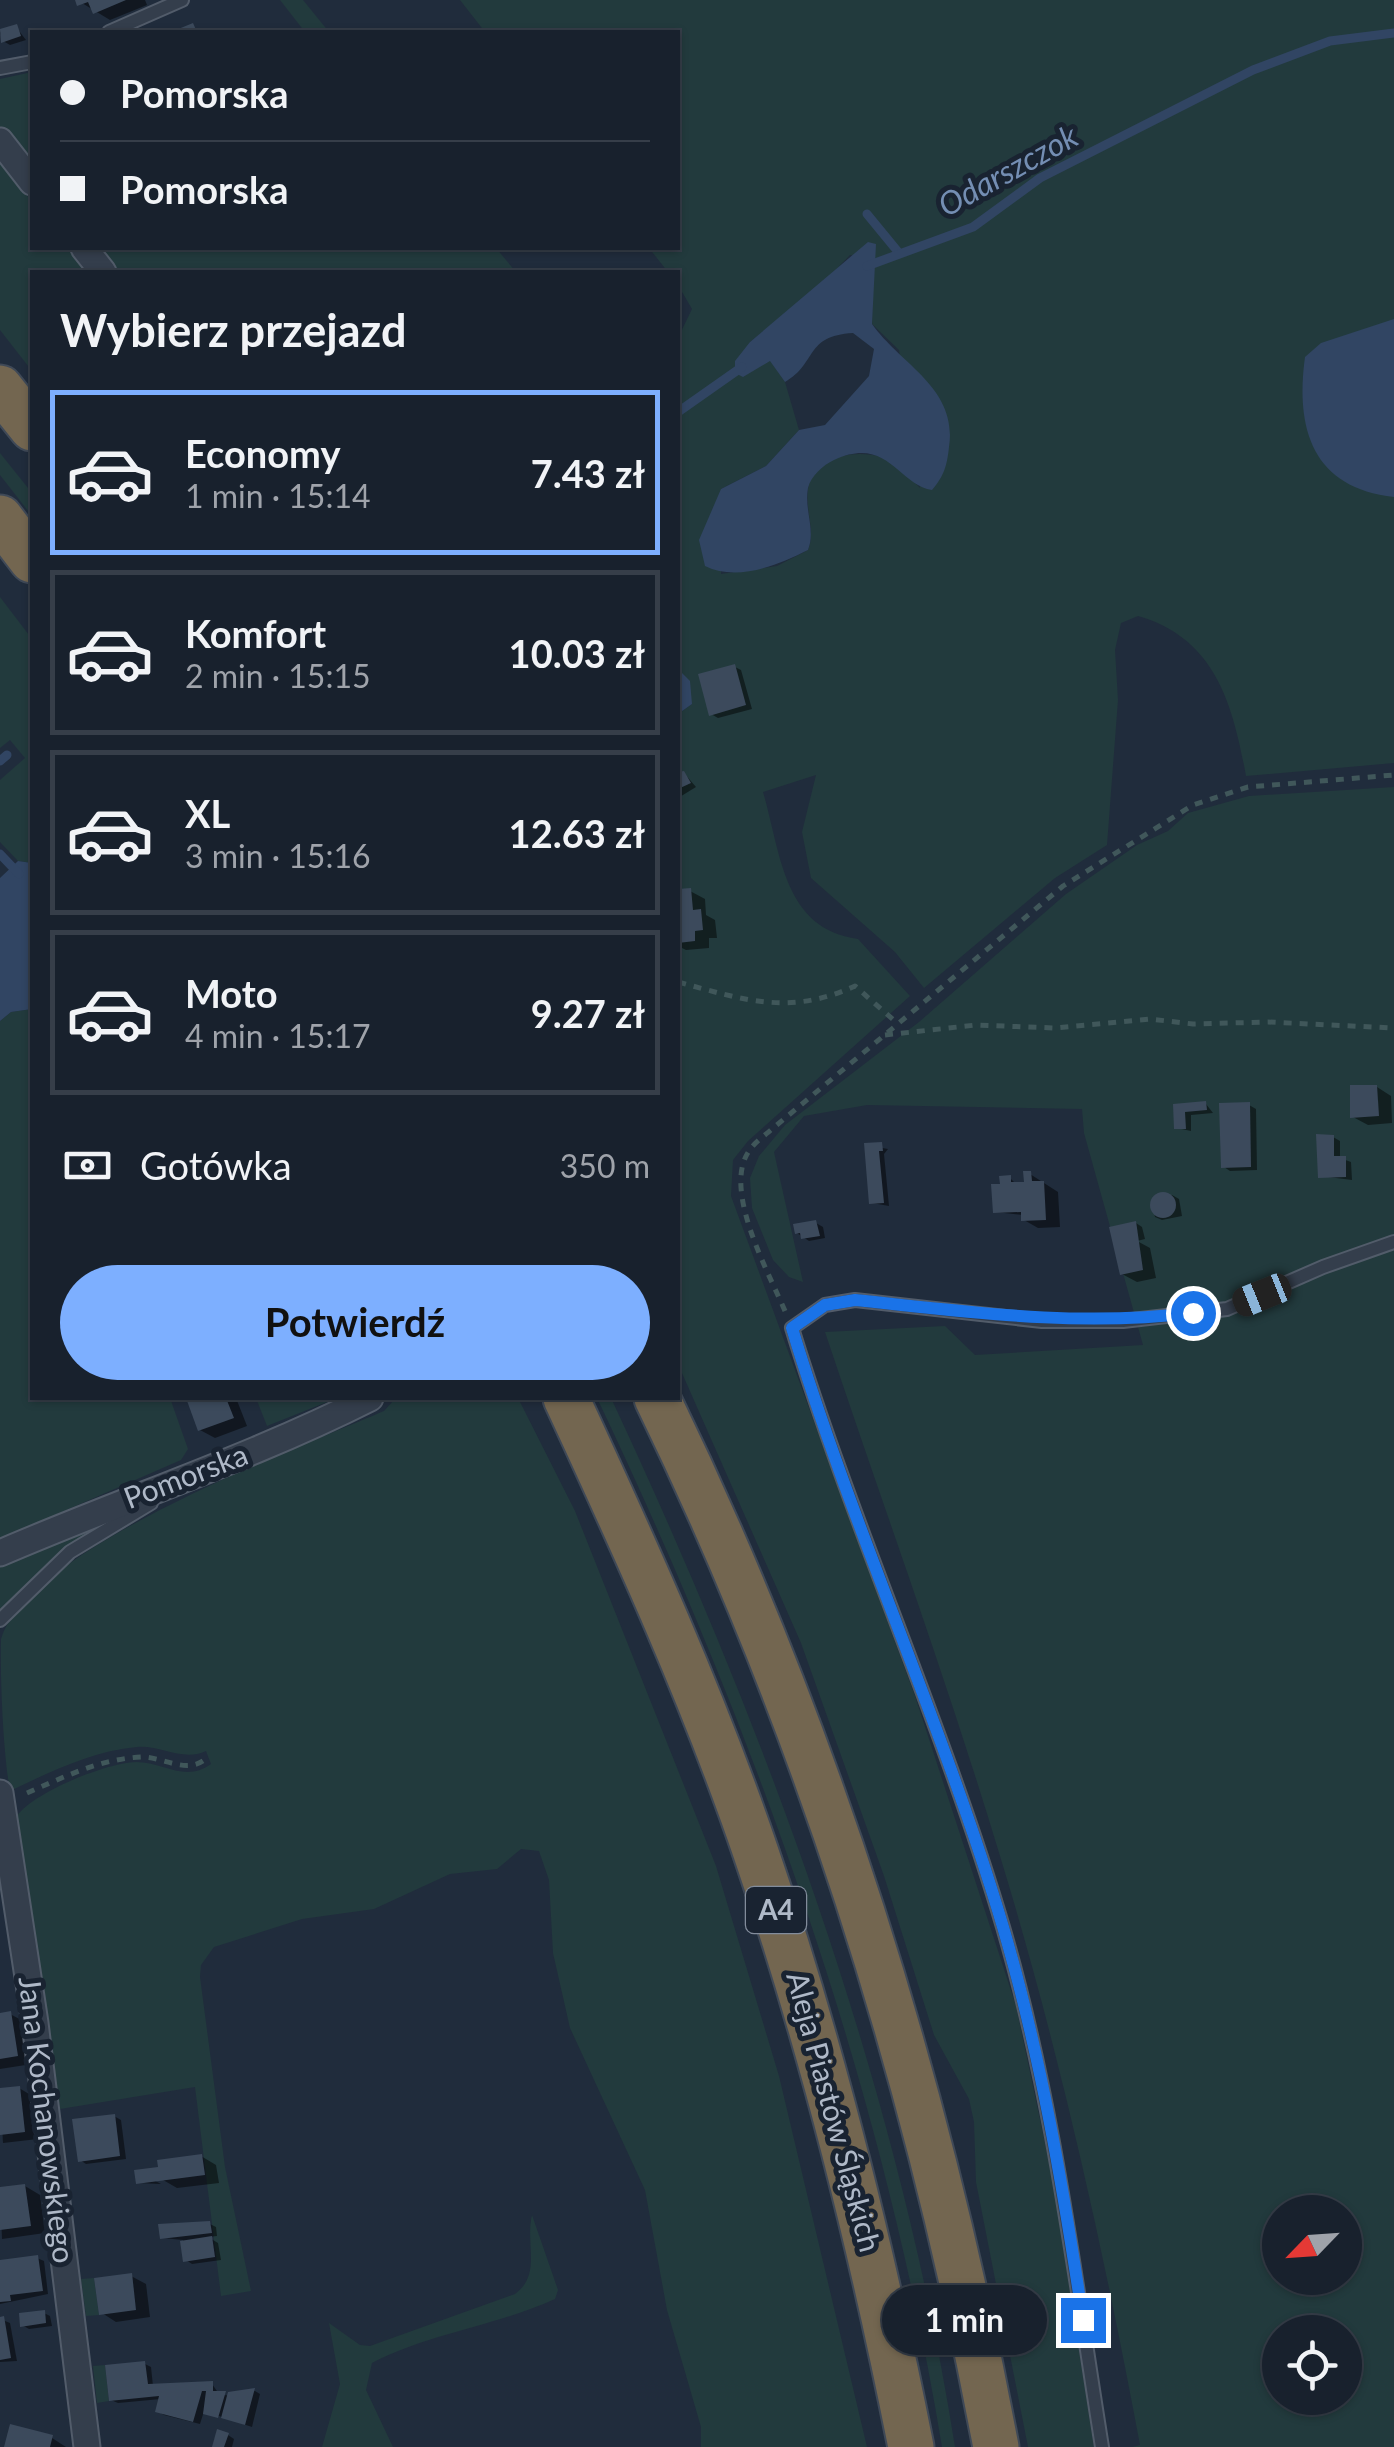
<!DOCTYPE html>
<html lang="pl">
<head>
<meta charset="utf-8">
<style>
	:root { --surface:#18212d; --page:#212935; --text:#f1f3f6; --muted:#9fa3aa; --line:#363e49; --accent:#7dafff }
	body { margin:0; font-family:Lato,sans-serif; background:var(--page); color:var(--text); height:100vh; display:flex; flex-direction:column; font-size:38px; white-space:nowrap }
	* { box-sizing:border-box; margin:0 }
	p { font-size:32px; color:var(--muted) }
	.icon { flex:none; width:55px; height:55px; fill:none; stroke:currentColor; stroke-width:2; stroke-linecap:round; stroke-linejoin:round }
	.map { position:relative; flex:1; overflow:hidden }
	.sheet { position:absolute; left:30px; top:270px; width:650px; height:1130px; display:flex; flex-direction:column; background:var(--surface); border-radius:0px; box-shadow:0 2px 8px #0004,0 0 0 2px var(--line) }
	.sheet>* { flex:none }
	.hud { position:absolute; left:30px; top:30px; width:650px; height:220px; border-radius:0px; box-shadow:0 2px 8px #0004,0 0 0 2px var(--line); display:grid; align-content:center; height:220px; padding:0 30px; background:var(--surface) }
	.needle { width:65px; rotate:245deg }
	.tools { position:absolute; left:1262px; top:2195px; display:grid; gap:20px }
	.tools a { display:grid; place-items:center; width:100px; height:100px; border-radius:50%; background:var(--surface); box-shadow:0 2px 8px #0004,0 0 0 2px var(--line); font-size:50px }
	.end { position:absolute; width:45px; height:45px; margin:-22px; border:12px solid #1a73e8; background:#fff; box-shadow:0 0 0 5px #fff }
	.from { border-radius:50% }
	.bubble { position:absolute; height:70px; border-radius:35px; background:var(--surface); box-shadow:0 2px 8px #0004,0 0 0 2px var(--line); font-size:32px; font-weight:700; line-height:70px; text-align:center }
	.car { position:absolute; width:30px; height:60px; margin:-30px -15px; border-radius:12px; box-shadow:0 0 8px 2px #0007; background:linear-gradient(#222 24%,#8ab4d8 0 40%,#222 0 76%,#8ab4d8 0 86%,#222 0) }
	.hud b { display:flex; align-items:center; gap:35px; height:95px; font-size:38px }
	.hud b+b { border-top:2px solid var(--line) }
	.hud i { width:25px; height:25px; background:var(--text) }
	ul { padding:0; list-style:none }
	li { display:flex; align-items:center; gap:30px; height:165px; margin:0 20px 15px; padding:0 10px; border:5px solid var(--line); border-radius:0px }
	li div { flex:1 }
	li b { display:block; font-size:38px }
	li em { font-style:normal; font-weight:700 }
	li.on { border-color:var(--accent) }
	li>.icon { width:90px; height:90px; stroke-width:1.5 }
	h2 { padding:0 30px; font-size:45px; line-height:120px }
	.pay { display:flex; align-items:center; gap:25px; height:110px; padding:0 30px; font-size:38px }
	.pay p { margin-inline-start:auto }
	.cta { display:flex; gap:20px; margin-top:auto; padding:20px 30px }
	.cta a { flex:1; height:115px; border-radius:60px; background:var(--accent); color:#111; font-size:40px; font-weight:700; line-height:115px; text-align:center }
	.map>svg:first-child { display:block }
	.green { fill:#223a3d; fill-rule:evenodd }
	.water { fill:#314563 }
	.shadow { fill:#0007 }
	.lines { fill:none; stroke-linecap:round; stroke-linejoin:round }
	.stream { stroke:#314563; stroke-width:9 }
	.building { fill:#3c4a5c }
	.service-casing { stroke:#525c6a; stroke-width:16 }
	.minor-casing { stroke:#525c6a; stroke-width:29 }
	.motorway-casing { stroke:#3f4957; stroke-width:49 }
	.path { stroke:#40575a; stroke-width:5; stroke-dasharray:8 8; stroke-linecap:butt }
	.service { stroke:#343e4c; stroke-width:12 }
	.minor { stroke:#343e4c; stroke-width:25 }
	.motorway { stroke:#736650; stroke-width:45 }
	.route { stroke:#1a73e8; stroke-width:12 }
	.labels { text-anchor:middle; stroke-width:10; stroke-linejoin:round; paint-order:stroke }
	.shield { fill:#192331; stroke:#828c9b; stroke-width:2.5 }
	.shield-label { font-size:28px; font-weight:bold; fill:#afb9c8 }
	.street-label { font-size:30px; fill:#afb9c8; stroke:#192331 }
	.water-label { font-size:32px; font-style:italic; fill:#748eb3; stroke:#192331 }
</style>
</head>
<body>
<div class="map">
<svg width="1394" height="2447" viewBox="0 0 1394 2447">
	<rect width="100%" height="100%" fill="#202c3c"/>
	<g class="green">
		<polygon points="280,0 303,0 329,32 305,32"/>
		<path d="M460 0H1394V763L1246 776C1233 704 1215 638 1138 616L1121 623 1115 650 1118 700 1107 845 1055 878 924 988 895 952 811 878 802 832 816 775 763 792C781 853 783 929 858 939L910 996 748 1141 733 1160 731 1196 915 1696 1016 2006 1053 2181 1094 2447H1028L976 2182 974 2122 969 2099 934 2035 884 1876 801 1643 678 1364V714L692 704 678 669V338L692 309 678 285V272H668L649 248H678V32H485ZM850 255 873 261 872 324 899 350 920 488C913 481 906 471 899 465 872 446 814 450 808 489 805 511 816 531 808 550L777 566 721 574V489L766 466 799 430 785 382 770 360 743 376 750 342 822 284Z"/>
		<polygon points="32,72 32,168 0,127 0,79"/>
		<polygon points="0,162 32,202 32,248 70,248 90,272 32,272 32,371 0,330"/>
		<polygon points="96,248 496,248 516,272 116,272"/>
		<polygon points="0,453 32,493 32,516 0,475"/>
		<polygon points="0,597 32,639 32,863 18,861 0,842 0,780 25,758 10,740 0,748"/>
		<path d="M1394 787V2447H1132L1140 2445C1103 2247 1059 2049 1000 1856 947 1680 883 1506 825 1332L945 1326 975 1355 1143 1345 1084 1133 1082 1109 867 1105 804 1116 774 1152 803 1282 789 1277 773 1260 752 1208 750 1178 759 1156 785 1125 919 1022 1066 894 1137 845 1168 831 1188 813 1249 796ZM1280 2212H1345V2278H1280ZM1280 2332H1345V2398H1280Z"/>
		<polygon points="32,1009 32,1398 170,1398 188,1449 181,1460 0,1539 0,1021 11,1012"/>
		<polygon points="256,1398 337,1398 267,1426"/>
		<path d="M518 1398 575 1511 716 1866 779 2076 867 2447H701V2427L667 2310 645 2190 570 2028 553 1953 549 1880 539 1851 521 1849 497 1869 450 1874 374 1909 302 1919 214 1947 201 1965 200 1977 225 2167 251 2291 221 2296 195 2087 60 2109 17 1816C34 1792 106 1763 136 1762 164 1762 185 1783 211 1764L206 1751C183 1762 161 1745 137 1747 92 1751 50 1772 10 1791 3 1752 0 1677 1 1639 28 1548 298 1448 384 1411L395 1399Z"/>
		<path d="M597 1398H611C766 1729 898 2084 955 2447H942C882 2082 755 1730 597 1398Z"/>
		<polygon points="88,1525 90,1535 68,1548 0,1612 0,1557"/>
		<path d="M532 2215 558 2290 555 2299C496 2326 430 2333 372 2363L366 2390 393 2447H322L340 2384 329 2323 360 2345 370 2346 515 2294C542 2274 525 2244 532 2215Z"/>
		<polygon points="94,2278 99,2315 86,2316 81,2279"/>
		<polygon points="105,2365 109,2401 97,2403 93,2366"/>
	</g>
	<g class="water">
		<path d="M868 242 876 244 872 324C901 365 958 388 949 447 947 466 944 476 932 490 898 485 888 435 834 460 823 465 811 476 808 488 804 510 816 530 808 550 778 565 737 582 705 566L699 540 721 489 766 466 799 430 825 425 869 376 874 349 853 333C804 336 818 363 785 382L770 361 743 377 735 373V361L750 342Z"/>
		<path d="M1394 319V497C1313 488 1295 430 1305 357L1321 343Z"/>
		<polygon points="678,669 690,681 692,704 678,714"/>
		<polygon points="18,861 32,863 32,1009 11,1012 0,1021 0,878"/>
	</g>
	<g class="shadow">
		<polygon points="77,0 145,0 147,5 110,20"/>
		<polygon points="16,27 26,40 10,45 3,41 0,32"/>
		<polygon points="735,667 741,670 752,709 718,718 711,714"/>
		<polygon points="684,773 696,787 678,798 678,775"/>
		<polygon points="690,891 705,899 706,915 715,920 717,938 709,938 709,948 686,950 678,946 678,899"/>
		<polygon points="1377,1087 1391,1096 1392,1123 1368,1125 1353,1117"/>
		<polygon points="1206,1104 1213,1113 1191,1115 1191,1131 1177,1128 1176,1107"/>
		<polygon points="1249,1105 1256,1109 1257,1170 1230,1171 1224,1167"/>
		<polygon points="1333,1137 1340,1141 1340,1158 1351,1162 1352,1180 1320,1176"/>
		<polygon points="866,1145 888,1149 884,1154 889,1206 872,1203"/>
		<polygon points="1030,1174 1058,1192 1060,1227 1038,1228 1024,1220 1023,1215 995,1212 1002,1186 1010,1178 1017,1185 1026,1184"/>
		<polygon points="1172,1195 1179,1199 1182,1216 1162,1220 1155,1217 1152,1199"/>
		<polygon points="816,1223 823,1227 825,1238 809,1241 797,1233"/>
		<polygon points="1136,1223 1142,1227 1145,1239 1137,1241 1150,1248 1156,1278 1137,1282 1122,1274"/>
		<polygon points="188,1398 236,1398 247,1426 215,1438 200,1430"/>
		<polygon points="10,2014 25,2022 32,2064 0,2069 0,2016"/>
		<polygon points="19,2088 34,2097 38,2139 3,2143 0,2090"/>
		<polygon points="114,2116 121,2120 126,2159 86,2164 80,2160"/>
		<polygon points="201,2156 216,2165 219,2183 177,2188 151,2173 148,2177 161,2184 138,2183 137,2172 161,2169 160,2162"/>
		<polygon points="25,2186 40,2195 45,2233 2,2239 0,2190"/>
		<polygon points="210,2224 216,2227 217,2236 208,2237 218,2243 221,2260 192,2264 186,2260 183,2240 163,2238"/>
		<polygon points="37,2258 44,2261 48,2294 0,2304 0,2263"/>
		<polygon points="131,2276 146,2284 150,2317 116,2322 102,2313"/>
		<polygon points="44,2313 50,2316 52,2326 29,2329 22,2325"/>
		<polygon points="0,2319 10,2323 17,2361 0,2362"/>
		<polygon points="145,2364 151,2367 153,2386 212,2384 219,2394 230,2396 255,2391 260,2394 252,2427 204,2411 200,2424 164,2415 158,2411 161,2399 118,2403 111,2400"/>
		<polygon points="228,2435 234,2439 232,2447 214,2447"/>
		<polygon points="52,2438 66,2447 6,2447"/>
	</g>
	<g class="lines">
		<g class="stream">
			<polyline points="867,214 899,253"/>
			<polyline points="867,266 973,227 1040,178 1253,70 1330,41 1394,33"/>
			<polyline points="678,412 742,367"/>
			<polyline points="0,761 7,755"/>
			<polyline points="0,854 19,874"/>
		</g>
	</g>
	<g class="building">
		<polygon points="75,0 126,0 93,14 88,2 77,6"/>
		<polygon points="193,23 197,32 171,32"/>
		<polygon points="17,24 21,36 1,43 0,29"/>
		<polygon points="735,664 746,705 709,716 698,674"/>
		<polygon points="684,771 691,783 678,789 678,772"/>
		<polygon points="691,888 693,910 701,909 703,930 695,931 695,941 678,943 678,889"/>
		<polygon points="1350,1085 1377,1085 1379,1116 1350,1118"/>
		<polygon points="1206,1101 1207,1110 1185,1112 1186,1129 1174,1129 1173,1104"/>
		<polygon points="1250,1102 1251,1167 1221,1168 1219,1103"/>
		<polygon points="1316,1134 1334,1135 1334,1156 1346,1156 1346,1177 1318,1178"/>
		<polygon points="882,1142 883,1151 879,1151 884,1203 869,1204 864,1143"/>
		<polygon points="1023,1171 1031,1171 1032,1181 1044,1181 1046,1220 1021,1221 1021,1212 993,1213 991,1184 1000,1184 999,1176 1011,1175 1011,1182 1024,1182"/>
		<circle cx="1163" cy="1205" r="13"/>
		<polygon points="816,1220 820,1236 801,1239 800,1233 795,1234 793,1224"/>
		<polygon points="1136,1221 1143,1270 1120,1275 1109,1227"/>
		<polygon points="186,1398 226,1398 234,1418 198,1431"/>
		<polygon points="11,2011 18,2056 0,2059 0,2013"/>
		<polygon points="20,2086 25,2132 0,2135 0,2088"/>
		<polygon points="115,2114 120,2156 78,2162 72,2119"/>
		<polygon points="202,2154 205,2175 136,2184 134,2170 158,2167 157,2160"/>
		<polygon points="25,2184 31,2226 0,2230 0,2187"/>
		<polygon points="210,2221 212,2233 160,2239 158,2224"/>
		<polygon points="212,2236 215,2257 183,2262 180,2241"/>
		<polygon points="38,2255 43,2291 10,2295 11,2301 0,2302 0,2260"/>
		<polygon points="132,2273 136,2310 99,2315 94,2278"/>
		<polygon points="45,2310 46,2323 20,2327 19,2313"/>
		<polygon points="4,2316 11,2358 0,2360 0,2317"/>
		<polygon points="145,2361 148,2384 213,2381 213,2391 226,2391 218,2418 203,2414 206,2391 202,2391 193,2422 155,2412 159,2396 109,2401 105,2365"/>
		<polygon points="255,2388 245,2425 221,2418 228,2392"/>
		<polygon points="10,2424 53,2435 50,2447 4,2447"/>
		<polygon points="217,2429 229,2433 224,2447 212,2447"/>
	</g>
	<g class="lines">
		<g class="service-casing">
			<g id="service">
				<polyline points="109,32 182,0"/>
				<polyline points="0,68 32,62"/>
				<polyline points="0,1620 70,1552 151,1503"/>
				<path d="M1102 2447C1074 2272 1053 2098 1003 1927 943 1724 854 1530 792 1328L825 1305 855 1300 1042 1321H1123L1227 1309 1323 1267 1394 1242"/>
			</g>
		</g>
		<g class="minor-casing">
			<g id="minor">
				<polyline points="0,141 32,182"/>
				<polyline points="84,248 103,272"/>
				<path d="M0 1553C123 1500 251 1458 370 1398"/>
				<polyline points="0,1793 35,2023 87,2447"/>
			</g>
		</g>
		<g class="motorway-casing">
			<g id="motorway">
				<polyline points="0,388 32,428"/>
				<polyline points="0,518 32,560"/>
				<path d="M566 1398C635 1547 703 1697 756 1853 823 2048 871 2245 911 2447"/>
				<path d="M657 1398C818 1729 928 2085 996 2447"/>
			</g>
		</g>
		<g class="path">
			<path d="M678 982C745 1000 789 1016 855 986L897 1023"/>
			<polyline points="885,1035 976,1025 1055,1028 1150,1019 1193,1024 1268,1022 1394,1028"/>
			<path d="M785 1311C769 1273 722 1190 749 1151 754 1143 764 1136 772 1129L1063 886 1193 805 1248 787 1394 775"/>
			<path d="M27 1793C64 1777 100 1759 141 1757 165 1757 188 1776 208 1757"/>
		</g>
		<use href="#service" class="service"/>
		<use href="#minor" class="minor"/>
		<use href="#motorway" class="motorway"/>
	</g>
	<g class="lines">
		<path class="route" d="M1083 2320C1063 2187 1041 2056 1003 1927 943 1724 853 1530 792 1328L825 1305 855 1300C971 1312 1076 1327 1193 1313"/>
	</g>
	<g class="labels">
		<rect class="shield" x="746" y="1887" width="60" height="46" rx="8"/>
		<g class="shield-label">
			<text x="776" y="1920">A4</text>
		</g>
		<g class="street-label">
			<text transform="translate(186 1477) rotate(-21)" y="10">Pomorska</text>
			<text transform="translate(833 2112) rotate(75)" y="10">Aleja Piastów Śląskich</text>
			<text transform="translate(46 2120) rotate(83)" y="10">Jana Kochanowskiego</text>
		</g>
		<g class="water-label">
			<text transform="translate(1008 171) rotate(-29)" y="11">Odarszczok</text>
		</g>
	</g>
</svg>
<div class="tools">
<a><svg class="needle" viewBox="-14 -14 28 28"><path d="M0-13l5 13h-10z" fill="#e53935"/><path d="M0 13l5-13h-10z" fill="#9fa3aa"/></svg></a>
<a><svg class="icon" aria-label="locate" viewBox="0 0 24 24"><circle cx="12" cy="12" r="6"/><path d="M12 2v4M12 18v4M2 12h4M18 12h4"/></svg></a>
</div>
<i class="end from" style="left:1193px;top:1313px"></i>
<i class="end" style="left:1083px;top:2320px"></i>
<div class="bubble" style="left:882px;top:2285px;width:165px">1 min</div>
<i class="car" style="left:1262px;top:1295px;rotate:248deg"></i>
<div class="hud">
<b><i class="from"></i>Pomorska</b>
<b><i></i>Pomorska</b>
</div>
<section class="sheet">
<h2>Wybierz przejazd</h2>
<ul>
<li class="on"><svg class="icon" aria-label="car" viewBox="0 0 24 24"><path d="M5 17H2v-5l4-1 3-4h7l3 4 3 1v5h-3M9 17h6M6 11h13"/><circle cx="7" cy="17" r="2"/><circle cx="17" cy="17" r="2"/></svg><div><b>Economy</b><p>1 min · 15:14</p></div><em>7.43 zł</em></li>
<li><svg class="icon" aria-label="car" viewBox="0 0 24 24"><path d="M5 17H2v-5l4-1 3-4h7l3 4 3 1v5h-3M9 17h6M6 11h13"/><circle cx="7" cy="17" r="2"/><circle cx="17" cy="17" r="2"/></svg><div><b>Komfort</b><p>2 min · 15:15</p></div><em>10.03 zł</em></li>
<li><svg class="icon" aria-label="car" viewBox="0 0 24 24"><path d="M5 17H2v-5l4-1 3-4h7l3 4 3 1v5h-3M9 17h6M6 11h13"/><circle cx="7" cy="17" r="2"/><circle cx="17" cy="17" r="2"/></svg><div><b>XL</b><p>3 min · 15:16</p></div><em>12.63 zł</em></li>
<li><svg class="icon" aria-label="car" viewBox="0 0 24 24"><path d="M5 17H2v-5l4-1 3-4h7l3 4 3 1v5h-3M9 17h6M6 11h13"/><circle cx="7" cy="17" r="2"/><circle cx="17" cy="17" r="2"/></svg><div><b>Moto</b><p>4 min · 15:17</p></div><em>9.27 zł</em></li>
</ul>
<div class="pay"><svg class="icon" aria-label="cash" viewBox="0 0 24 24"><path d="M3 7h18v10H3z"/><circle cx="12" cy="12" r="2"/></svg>Gotówka<p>350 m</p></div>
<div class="cta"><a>Potwierdź</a></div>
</section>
</div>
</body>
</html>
